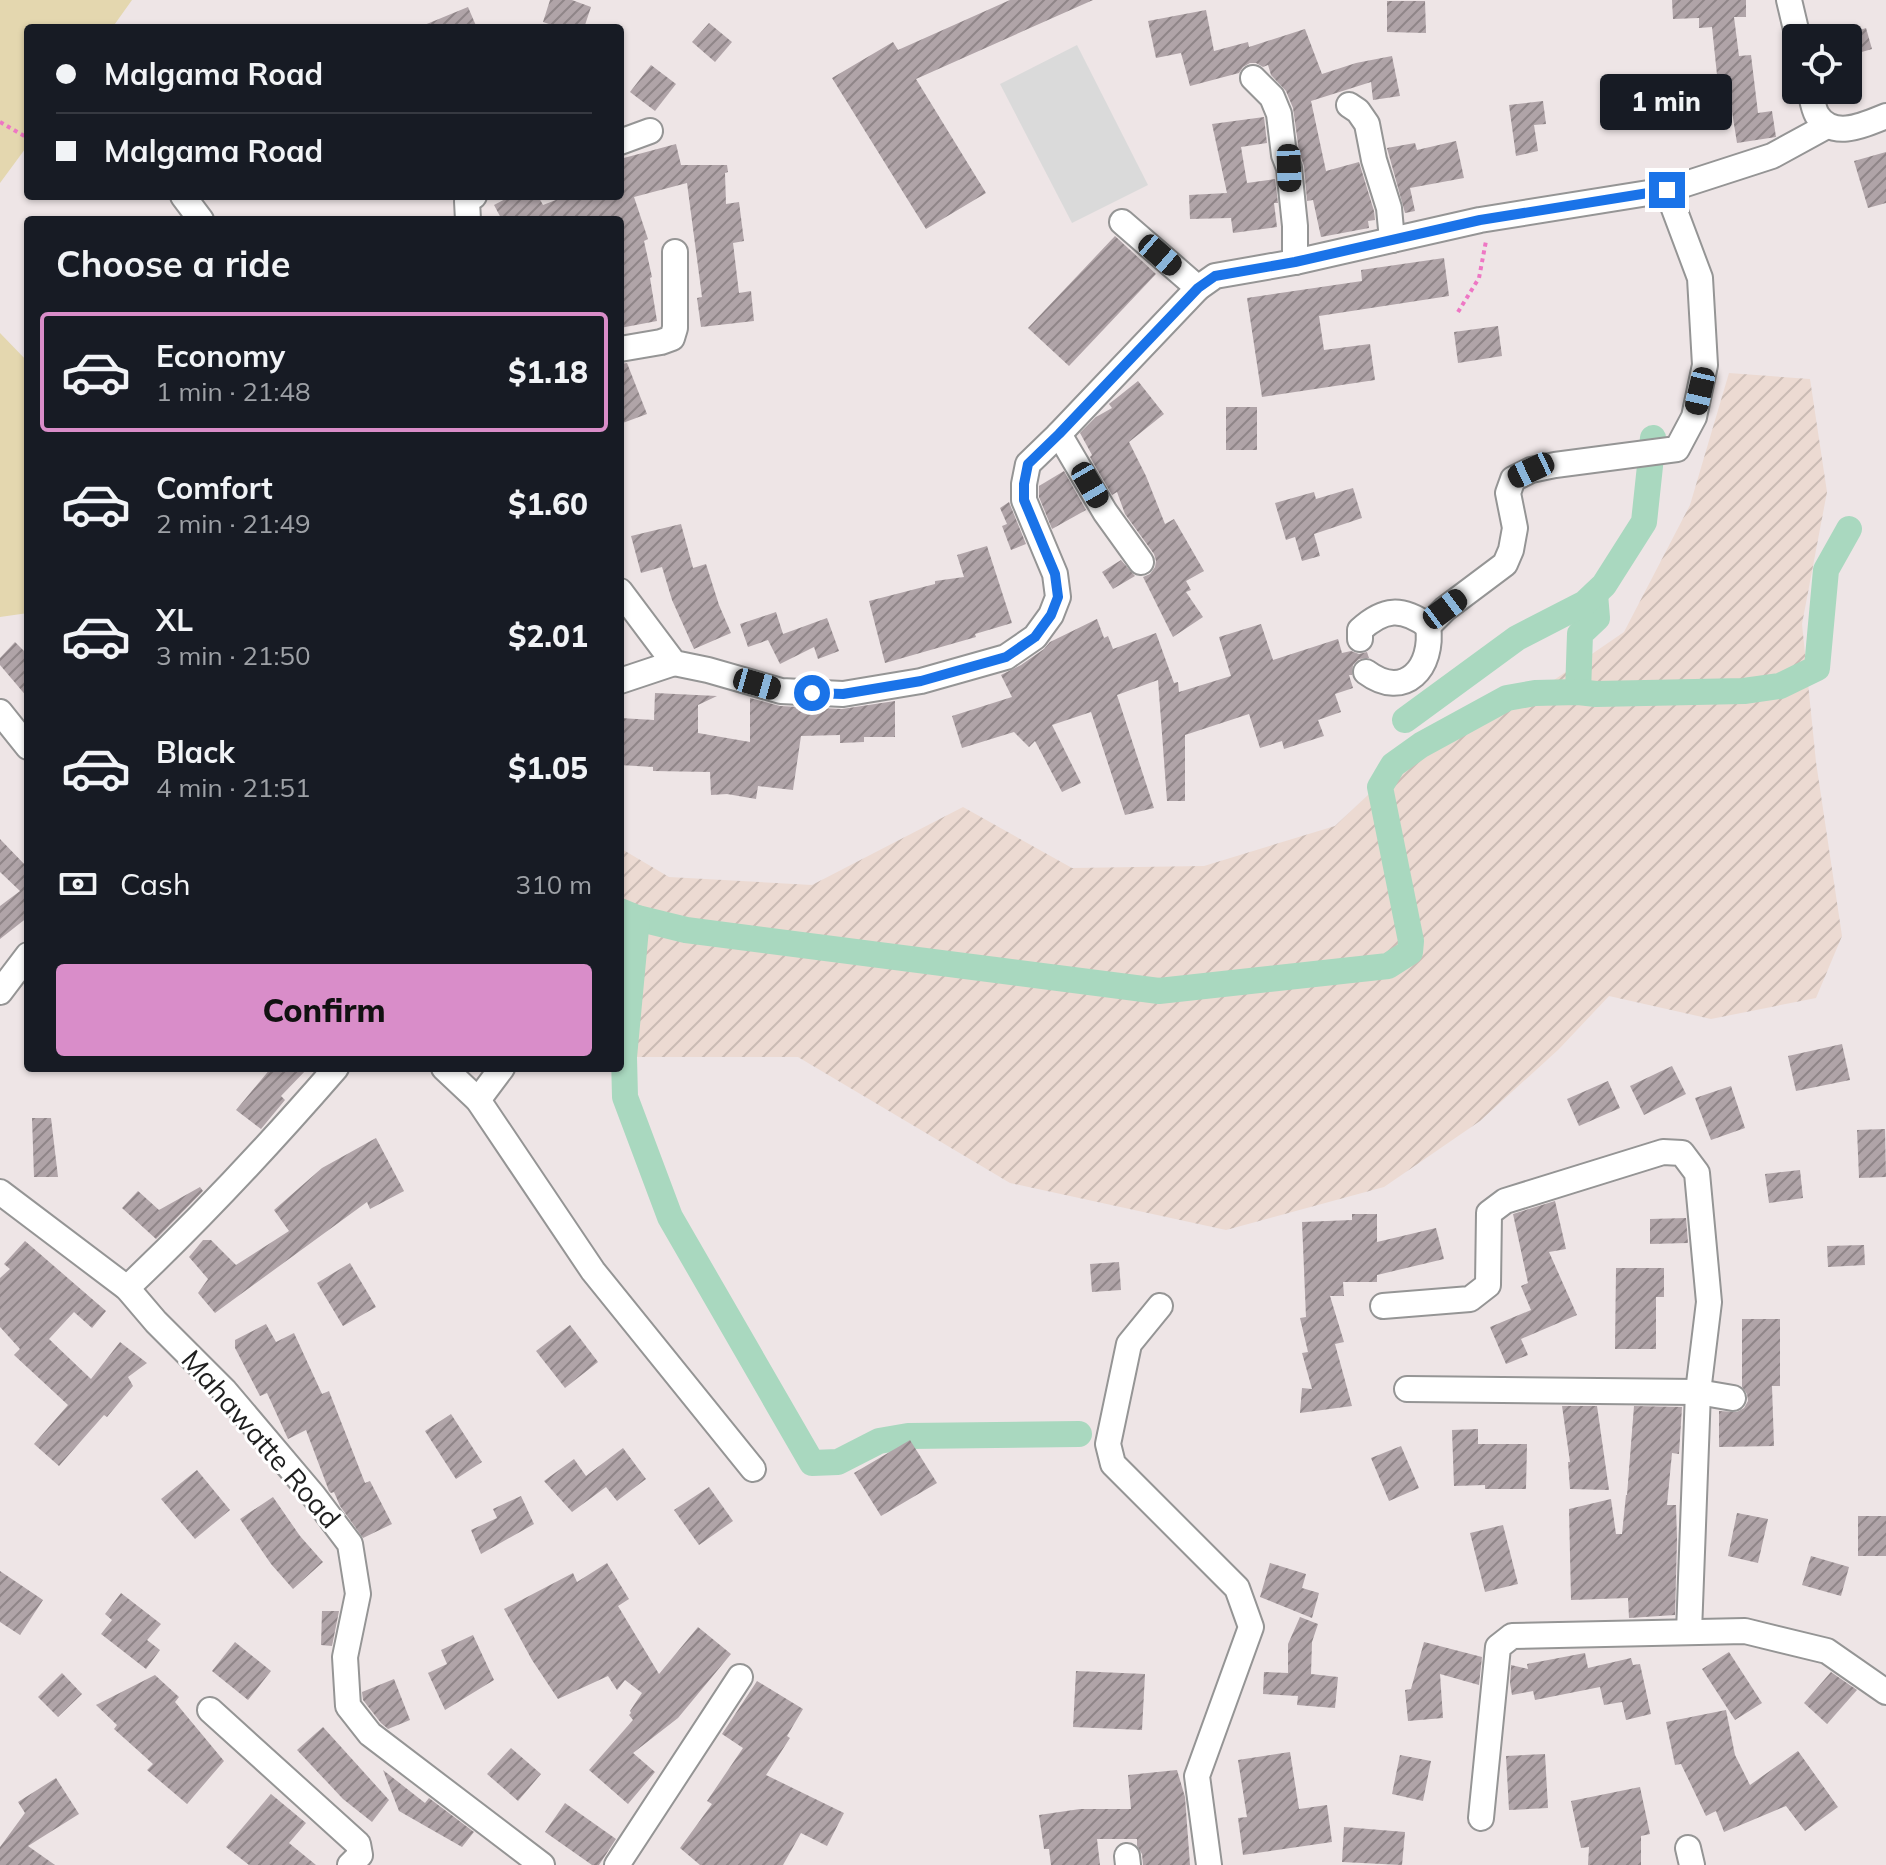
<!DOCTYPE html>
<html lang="en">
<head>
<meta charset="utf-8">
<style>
	:root { --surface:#171b24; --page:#20242c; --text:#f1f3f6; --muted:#9ea1a6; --line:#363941; --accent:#d98dc9 }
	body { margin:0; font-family:Mulish,sans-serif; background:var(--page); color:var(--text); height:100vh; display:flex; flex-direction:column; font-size:30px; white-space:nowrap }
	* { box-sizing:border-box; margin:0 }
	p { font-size:26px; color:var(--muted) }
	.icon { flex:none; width:44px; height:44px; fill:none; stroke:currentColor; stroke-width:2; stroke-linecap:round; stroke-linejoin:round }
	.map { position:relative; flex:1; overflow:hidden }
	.sheet { position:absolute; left:24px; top:216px; width:600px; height:856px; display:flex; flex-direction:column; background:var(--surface); border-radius:8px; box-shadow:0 2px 6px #0004 }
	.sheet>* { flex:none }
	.top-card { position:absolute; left:24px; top:24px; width:600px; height:176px; border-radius:8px; box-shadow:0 2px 6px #0004; display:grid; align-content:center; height:176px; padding:0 32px; background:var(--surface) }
	.tools { position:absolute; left:1782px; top:24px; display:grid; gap:16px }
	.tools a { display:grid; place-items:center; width:80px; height:80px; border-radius:8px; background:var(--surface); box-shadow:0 2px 6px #0004; font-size:40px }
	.end { position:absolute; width:36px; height:36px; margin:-18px; border:10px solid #1a73e8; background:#fff; box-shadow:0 0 0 4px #fff }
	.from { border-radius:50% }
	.bubble { position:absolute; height:56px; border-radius:8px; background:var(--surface); box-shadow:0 2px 6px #0004; font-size:26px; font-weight:800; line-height:56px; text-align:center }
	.car { position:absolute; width:24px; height:48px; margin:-24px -12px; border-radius:10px; box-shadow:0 0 6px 2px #0007; background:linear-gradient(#222 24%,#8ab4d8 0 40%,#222 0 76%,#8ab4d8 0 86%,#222 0) }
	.top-card b { display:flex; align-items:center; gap:28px; height:76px; font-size:30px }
	.top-card b+b { border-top:2px solid var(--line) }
	.top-card i { width:20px; height:20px; background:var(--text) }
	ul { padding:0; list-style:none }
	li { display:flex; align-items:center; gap:24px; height:120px; margin:0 16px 12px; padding:0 16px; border:4px solid transparent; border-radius:8px }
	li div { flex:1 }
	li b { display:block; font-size:30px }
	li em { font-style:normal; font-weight:800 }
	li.current { border-color:var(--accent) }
	li>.icon { width:72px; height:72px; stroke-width:1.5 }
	h2 { padding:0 32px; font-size:36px; line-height:96px }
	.pay { display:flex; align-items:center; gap:20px; height:88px; padding:0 32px; font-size:30px }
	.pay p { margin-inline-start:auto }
	.cta { display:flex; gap:16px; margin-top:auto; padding:16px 32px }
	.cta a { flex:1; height:92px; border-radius:8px; background:var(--accent); color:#111; font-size:32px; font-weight:800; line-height:92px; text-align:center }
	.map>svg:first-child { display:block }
	.farmland { fill:url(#farmland-furrows) }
	.grass { fill:#e4d7af }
	.parking { fill:#dadada }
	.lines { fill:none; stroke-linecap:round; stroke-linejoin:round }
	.canal { stroke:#a9d8bf; stroke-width:26 }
	.building { fill:url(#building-hatch) }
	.minor-casing { stroke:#959595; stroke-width:28 }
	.path { stroke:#ee77c4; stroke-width:4; stroke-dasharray:4 4; stroke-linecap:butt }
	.minor { stroke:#fff; stroke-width:24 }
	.route { stroke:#1a73e8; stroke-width:10 }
	.labels { text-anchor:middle; stroke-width:6; stroke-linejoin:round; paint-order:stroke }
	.street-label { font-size:28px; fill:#1e1e1e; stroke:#fff }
</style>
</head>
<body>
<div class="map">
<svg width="1886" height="1865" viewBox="0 0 1886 1865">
	<defs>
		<pattern id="farmland-furrows" width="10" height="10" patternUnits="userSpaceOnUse" patternTransform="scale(2)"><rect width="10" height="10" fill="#ecdad2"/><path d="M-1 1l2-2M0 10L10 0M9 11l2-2" fill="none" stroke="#cabbb4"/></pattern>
		<pattern id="building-hatch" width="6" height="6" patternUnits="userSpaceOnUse" patternTransform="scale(2)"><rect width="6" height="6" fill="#b0a4a8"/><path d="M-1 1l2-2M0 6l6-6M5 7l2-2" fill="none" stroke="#8f8588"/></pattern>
	</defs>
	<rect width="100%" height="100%" fill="#eee5e6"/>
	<polygon class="farmland" points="1729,373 1810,379 1827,492 1802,624 1816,762 1842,936 1816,998 1711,1019 1609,996 1559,1049 1480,1121 1384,1187 1226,1230 1010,1183 798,1057 624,1057 620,1052 620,848 669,877 812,885 963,807 1072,868 1204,866 1335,826 1421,745 1535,693 1624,632 1690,505"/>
	<g class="grass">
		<polygon points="0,0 132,0 112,28 28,28 28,145 0,183"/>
		<polygon points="0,333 28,362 28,613 0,617"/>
	</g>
	<polygon class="parking" points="1077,45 1148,185 1072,223 1000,84"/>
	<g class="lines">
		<g class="canal">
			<polyline points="1578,692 1580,634 1597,618 1595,594"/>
			<polyline points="1405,720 1517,638 1585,603 1604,585 1644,522 1653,438"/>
			<polyline points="620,911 637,918 686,930 1159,991 1388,966 1410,952 1411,941 1380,787 1393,765 1421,745 1507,698 1535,693 1578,692 1596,694 1744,691 1780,686 1817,668 1826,570 1849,529"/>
			<polyline points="637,918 624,1057 625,1097 670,1217 812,1463 838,1462 879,1441 908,1436 1079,1434"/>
		</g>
	</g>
	<g class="building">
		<polygon points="550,0 572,0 591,7 584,28 561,28 543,22"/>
		<polygon points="1010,0 1093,0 916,79 986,193 926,229 832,78 893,42 898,50"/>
		<polygon points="1672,0 1746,0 1746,17 1734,17 1739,56 1751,55 1758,113 1772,111 1776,137 1737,143 1729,93 1719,94 1712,27 1699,28 1699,18 1673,19"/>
		<polygon points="1387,1 1425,1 1426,33 1387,32"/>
		<polygon points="468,7 477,28 417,28"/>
		<polygon points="1206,10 1214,51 1248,42 1249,47 1305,29 1322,74 1356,63 1392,56 1400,96 1373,100 1371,82 1311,101 1326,171 1359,162 1374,211 1375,220 1368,221 1369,228 1321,237 1313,200 1307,201 1304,166 1299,151 1293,108 1286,91 1271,75 1268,65 1263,67 1256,63 1250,63 1243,67 1239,73 1190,86 1181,53 1156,58 1148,21"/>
		<polygon points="709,23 732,42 715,62 692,42"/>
		<polygon points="1866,28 1872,49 1848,56 1848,34"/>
		<polygon points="651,65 676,84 655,111 630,92"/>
		<polygon points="1543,101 1546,124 1534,125 1538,151 1516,156 1509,105"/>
		<polygon points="1264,117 1267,143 1241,147 1247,183 1275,179 1278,203 1274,203 1277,227 1233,233 1231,218 1190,219 1189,195 1227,193 1212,124"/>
		<polygon points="1456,141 1464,178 1410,188 1415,211 1405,213 1387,148 1415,143 1417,150"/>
		<polygon points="676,144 681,165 727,165 728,172 725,173 726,204 739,202 744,241 733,243 739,293 751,291 754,321 701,327 697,298 702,297 687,183 634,197 648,239 644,241 652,277 650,278 657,321 620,328 620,220 502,220 494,205 511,196 538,196 543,205 566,196 620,196 620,159"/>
		<polygon points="1886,152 1886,203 1868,208 1854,161"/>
		<polygon points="1115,236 1156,274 1069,366 1028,328"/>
		<polygon points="1444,258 1449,296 1319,316 1324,350 1370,344 1375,380 1262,397 1247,298 1362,281 1361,270"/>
		<polygon points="1498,326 1502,356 1458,363 1454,332"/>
		<polygon points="627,363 647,414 620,424 620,364"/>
		<polygon points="1138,381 1164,414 1129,442 1146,476 1165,524 1174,519 1204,571 1186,581 1191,590 1186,592 1203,617 1173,637 1143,577 1150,574 1155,567 1156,561 1154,554 1125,514 1117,492 1112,495 1090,457 1092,455 1080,433 1096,417 1112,408 1109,404"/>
		<rect x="1226" y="407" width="31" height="43"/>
		<polygon points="1064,471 1086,510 1052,529 1039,497 1039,486"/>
		<polygon points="1353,488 1362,518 1314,534 1320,556 1302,561 1295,537 1286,540 1275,503 1314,492 1316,499"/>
		<polygon points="1009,502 1026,544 1011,550 1002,526 1007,524 1000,508"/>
		<polygon points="681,524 693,568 706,564 719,605 731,633 694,649 672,600 662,567 641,573 631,536"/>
		<polygon points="987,546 1012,623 975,634 976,637 885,663 869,601 935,584 935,581 964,577 957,555"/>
		<polygon points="1121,560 1135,576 1113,589 1102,572"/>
		<polygon points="776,612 783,634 827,618 839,651 818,659 814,647 780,664 768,640 748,647 740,624"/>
		<polygon points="1097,619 1104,638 1108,636 1113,649 1156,633 1174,683 1178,682 1179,692 1231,676 1219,637 1261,624 1273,660 1338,639 1342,653 1351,651 1359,654 1367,652 1369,658 1359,659 1353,665 1352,675 1349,675 1353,688 1335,694 1341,712 1318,720 1324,736 1284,749 1282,741 1260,748 1249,714 1185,735 1185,801 1167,801 1158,680 1117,695 1154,808 1125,815 1091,712 1052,725 1081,783 1062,792 1035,741 1029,747 1014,732 962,748 952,716 1012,697 1001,675 1021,665 1044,649 1050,642"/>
		<polygon points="15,642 28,655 28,698 0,665 0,658"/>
		<polygon points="655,693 717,696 698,705 698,733 750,742 750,698 780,706 842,709 895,701 895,737 864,737 864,742 840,743 840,735 801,736 793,790 758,786 756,799 727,794 711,795 710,772 653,771 653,767 620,765 620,718 654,720"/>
		<polygon points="0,839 28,868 28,917 0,939 0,906 20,891 0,872"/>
		<polygon points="1842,1044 1850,1080 1796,1091 1788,1056"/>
		<polygon points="1672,1066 1686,1094 1644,1115 1630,1086"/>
		<polygon points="271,1068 308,1068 281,1096 285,1100 261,1129 236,1110"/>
		<polygon points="1608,1081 1620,1108 1579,1126 1567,1099"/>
		<polygon points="1731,1086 1745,1128 1711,1140 1695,1098"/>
		<polygon points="32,1118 51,1118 58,1177 34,1177"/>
		<polygon points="1885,1129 1886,1177 1859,1178 1857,1130"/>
		<polygon points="376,1138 404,1191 370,1209 367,1202 215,1313 198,1293 208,1279 189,1257 203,1240 211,1240 236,1265 289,1231 274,1210 322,1168"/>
		<polygon points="1800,1170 1803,1198 1769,1203 1765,1174"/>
		<polygon points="200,1187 203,1191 156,1239 122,1208 138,1191 159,1210"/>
		<polygon points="1555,1201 1566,1249 1549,1252 1577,1315 1521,1339 1528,1355 1506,1364 1490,1327 1531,1310 1521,1286 1528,1283 1513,1214"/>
		<polygon points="1352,1214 1377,1214 1377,1242 1436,1228 1444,1259 1377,1275 1377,1282 1343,1282 1344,1296 1330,1296 1344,1342 1335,1344 1352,1406 1300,1413 1302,1388 1312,1389 1302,1353 1308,1352 1300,1318 1306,1317 1302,1222 1352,1220"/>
		<polygon points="1686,1218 1688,1243 1650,1244 1650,1219"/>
		<polygon points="25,1241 106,1311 92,1328 74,1312 49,1339 91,1379 120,1342 147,1363 128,1377 133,1386 107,1417 104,1415 59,1466 34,1444 68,1405 14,1355 20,1349 0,1327 0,1278 10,1269 4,1264"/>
		<polygon points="1864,1245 1865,1265 1828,1267 1827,1246"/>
		<polygon points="1119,1262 1121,1290 1092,1292 1090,1264"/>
		<polygon points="350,1263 376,1307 343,1326 317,1283"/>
		<polygon points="1616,1268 1664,1268 1664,1297 1656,1297 1656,1349 1615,1349"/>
		<polygon points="1742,1319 1780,1319 1780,1386 1772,1386 1774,1446 1719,1447 1719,1411 1737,1412 1744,1408 1748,1401 1747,1394 1742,1387"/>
		<polygon points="266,1324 276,1342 294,1333 322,1394 329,1391 365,1483 370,1481 392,1524 363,1538 340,1506 334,1492 331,1493 329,1491 306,1430 288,1439 267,1393 260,1396 235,1348 235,1340"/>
		<polygon points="570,1325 598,1362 565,1388 536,1351"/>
		<polygon points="1562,1406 1597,1406 1609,1490 1570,1489 1568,1462 1570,1462"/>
		<polygon points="1634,1406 1682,1407 1679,1454 1672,1453 1667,1505 1676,1505 1677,1539 1675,1615 1629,1618 1628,1598 1571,1600 1569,1509 1611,1499 1616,1534 1622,1534 1626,1495 1627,1495"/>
		<polygon points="451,1414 482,1462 456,1479 425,1431"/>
		<polygon points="1478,1429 1478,1444 1527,1444 1526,1489 1485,1489 1485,1485 1454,1486 1452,1430"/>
		<polygon points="910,1440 937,1483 881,1516 854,1473"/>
		<polygon points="1401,1446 1419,1488 1389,1501 1371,1458"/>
		<polygon points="623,1448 646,1479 617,1501 606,1487 572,1512 544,1481 574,1459 586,1476"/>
		<polygon points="197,1470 230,1510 195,1539 161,1499"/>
		<polygon points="709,1487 733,1521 699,1545 674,1510"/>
		<polygon points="521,1496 534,1524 481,1554 471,1530 497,1518 493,1509"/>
		<polygon points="273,1497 300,1536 323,1562 293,1589 271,1564 240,1519"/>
		<polygon points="1737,1513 1768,1519 1758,1563 1728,1556"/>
		<rect x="1858" y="1516" width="28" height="40"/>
		<polygon points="1503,1525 1518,1584 1485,1592 1470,1533"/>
		<polygon points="1811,1556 1849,1567 1841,1596 1802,1585"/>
		<polygon points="607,1563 629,1599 618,1606 659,1674 698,1627 731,1654 678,1718 633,1753 655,1772 628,1804 589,1770 633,1720 629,1715 631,1713 630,1711 642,1693 625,1680 617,1690 608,1676 558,1699 532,1660 504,1609 573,1573 577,1582"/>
		<polygon points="1270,1563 1306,1574 1302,1588 1319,1593 1312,1618 1260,1597"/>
		<polygon points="0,1571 43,1600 20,1635 0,1622"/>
		<polygon points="121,1593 161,1624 147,1640 160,1650 146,1669 101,1634 112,1620 105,1614"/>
		<polygon points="322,1611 339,1611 332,1646 321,1645"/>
		<polygon points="1300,1617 1318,1624 1312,1642 1311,1674 1338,1677 1335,1708 1297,1705 1298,1696 1263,1694 1264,1672 1288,1673 1288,1644"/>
		<polygon points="473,1635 494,1680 445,1710 428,1673 447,1664 441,1650"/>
		<polygon points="235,1642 271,1671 248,1700 212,1671"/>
		<polygon points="1424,1642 1482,1657 1479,1685 1440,1674 1443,1718 1408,1721 1405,1690 1411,1689"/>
		<polygon points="1729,1652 1762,1703 1735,1720 1702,1669"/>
		<polygon points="1585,1653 1588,1668 1631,1658 1633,1665 1640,1664 1651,1714 1626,1720 1622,1702 1604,1705 1600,1687 1535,1700 1533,1691 1512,1695 1510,1683 1511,1665 1528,1669 1527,1664"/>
		<polygon points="1076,1671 1145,1674 1142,1730 1073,1727"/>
		<polygon points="1831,1672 1857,1690 1827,1724 1804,1703"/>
		<polygon points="62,1673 82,1694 58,1717 38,1697"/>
		<polygon points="155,1675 179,1697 175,1702 224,1761 187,1804 147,1770 153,1764 114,1729 117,1725 96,1705"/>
		<polygon points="394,1679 410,1720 388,1729 381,1723 363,1700 362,1692"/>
		<polygon points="757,1681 803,1709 787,1736 790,1738 766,1775 844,1813 827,1846 801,1833 783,1865 700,1865 680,1848 712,1804 707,1801 743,1748 722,1734"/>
		<polygon points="1726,1710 1735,1755 1750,1785 1798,1751 1838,1807 1805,1831 1786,1806 1724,1832 1716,1811 1706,1816 1681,1764 1675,1765 1666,1722"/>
		<polygon points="323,1727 389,1800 372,1822 343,1799 297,1750"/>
		<polygon points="511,1748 541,1774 518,1801 487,1774"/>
		<polygon points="1290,1752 1299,1809 1327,1805 1332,1842 1243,1855 1238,1818 1247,1817 1238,1760"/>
		<polygon points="1545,1754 1548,1808 1509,1810 1506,1756"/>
		<polygon points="1400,1755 1431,1761 1423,1801 1392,1794"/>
		<polygon points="383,1770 425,1803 429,1798 474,1832 462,1847 399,1811"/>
		<polygon points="1177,1770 1185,1797 1190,1865 1143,1865 1142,1854 1137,1846 1137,1839 1097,1839 1100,1865 1051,1865 1049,1849 1044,1849 1039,1815 1080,1809 1131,1809 1128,1775"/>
		<polygon points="56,1778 79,1814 28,1846 55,1865 0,1865 0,1847 25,1813 18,1802"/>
		<polygon points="1640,1787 1650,1834 1641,1836 1641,1865 1588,1865 1589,1847 1581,1848 1571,1801"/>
		<polygon points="271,1794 306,1823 289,1843 316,1865 249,1865 226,1847"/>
		<polygon points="565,1803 616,1839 599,1865 592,1865 545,1832"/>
		<polygon points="1344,1827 1405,1832 1402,1865 1342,1862"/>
	</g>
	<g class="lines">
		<g class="minor-casing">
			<g id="minor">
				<polyline points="1789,0 1798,38"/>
				<polyline points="1253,78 1272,97 1279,114 1284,155 1289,168 1295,226 1295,262"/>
				<path d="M1810 90C1812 98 1813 108 1817 115 1833 140 1864 125 1886 116"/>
				<polyline points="1349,105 1358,111 1367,124 1374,160 1389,208 1392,240"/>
				<polyline points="620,142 650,131"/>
				<polyline points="183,196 201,220"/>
				<polyline points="468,220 467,201 474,196"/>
				<polyline points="1122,222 1198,288"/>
				<polyline points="620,349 661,342 672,338 675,328 675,252"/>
				<polyline points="1059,434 1105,512 1141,562"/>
				<polyline points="620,591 674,663 708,670 781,691 843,694 921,681 1006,657 1035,637 1051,615 1058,597 1055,574 1024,500 1024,484 1028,464 1059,434 1198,288 1215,276 1295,262 1480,220 1667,190 1772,156 1827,126"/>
				<path d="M1360 639V630C1384 608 1402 607 1428 626L1445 609 1505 564 1511 550 1515 528 1508 493 1513 479 1531 470 1555 465 1677 449 1694 417 1705 365 1700 278 1667 190"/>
				<path d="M1366 672C1405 701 1434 667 1428 626"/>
				<polyline points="620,681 674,663"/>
				<polyline points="0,712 28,747"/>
				<polyline points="0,992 28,955"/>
				<polyline points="444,1068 478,1100 593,1271 753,1469"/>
				<polyline points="478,1100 502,1068"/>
				<polyline points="0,1192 127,1288 156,1322 225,1391 313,1495 350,1544 358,1594 345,1657 348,1706 370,1734 542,1865"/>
				<path d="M127 1288C200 1219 270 1144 336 1068"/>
				<polyline points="1160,1306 1129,1344 1108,1444 1113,1464 1237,1588 1251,1627 1197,1776 1209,1865"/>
				<polyline points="1383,1306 1470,1299 1488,1285 1489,1213 1505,1201 1663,1152 1682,1153 1697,1173 1709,1302 1698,1392 1689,1632"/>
				<polyline points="1407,1389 1698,1392 1733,1398"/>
				<polyline points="210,1710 358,1844 360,1855 350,1865"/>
				<polyline points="1481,1818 1498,1647 1512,1636 1745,1631 1827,1651 1886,1692"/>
				<polyline points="1688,1848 1692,1865"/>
				<polyline points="1127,1856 1128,1865"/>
				<polyline points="617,1865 740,1677"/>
			</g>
		</g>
		<g class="path">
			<polyline points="0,122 28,138"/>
			<polyline points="1458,312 1479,278 1486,241"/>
		</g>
		<use href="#minor" class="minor"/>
	</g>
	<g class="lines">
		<polyline class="route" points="812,693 843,694 921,681 1006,657 1035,637 1051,615 1058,597 1055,574 1024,500 1024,484 1028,464 1059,434 1198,288 1215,276 1295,262 1480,220 1667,190"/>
	</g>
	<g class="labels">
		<g class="street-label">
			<text transform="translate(261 1439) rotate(49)" y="10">Mahawatte Road</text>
		</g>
	</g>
</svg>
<div class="tools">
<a><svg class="icon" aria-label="locate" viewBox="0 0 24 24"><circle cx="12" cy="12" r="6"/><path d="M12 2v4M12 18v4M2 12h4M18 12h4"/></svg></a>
</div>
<i class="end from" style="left:812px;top:693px"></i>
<i class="end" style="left:1667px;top:190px"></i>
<div class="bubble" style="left:1600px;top:74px;width:132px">1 min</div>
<i class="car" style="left:1289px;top:168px;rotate:178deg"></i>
<i class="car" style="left:1160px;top:255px;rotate:131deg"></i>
<i class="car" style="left:1700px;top:391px;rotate:193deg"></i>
<i class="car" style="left:1531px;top:470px;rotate:245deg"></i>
<i class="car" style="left:1090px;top:485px;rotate:150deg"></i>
<i class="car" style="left:1445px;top:609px;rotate:53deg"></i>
<i class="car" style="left:757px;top:684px;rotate:106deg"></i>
<div class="top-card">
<b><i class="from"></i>Malgama Road</b>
<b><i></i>Malgama Road</b>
</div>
<section class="sheet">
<h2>Choose a ride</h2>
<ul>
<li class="current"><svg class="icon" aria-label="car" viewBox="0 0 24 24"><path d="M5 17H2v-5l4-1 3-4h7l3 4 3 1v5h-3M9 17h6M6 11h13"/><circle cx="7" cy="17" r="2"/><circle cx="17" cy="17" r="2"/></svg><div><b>Economy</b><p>1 min · 21:48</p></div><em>$1.18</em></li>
<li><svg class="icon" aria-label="car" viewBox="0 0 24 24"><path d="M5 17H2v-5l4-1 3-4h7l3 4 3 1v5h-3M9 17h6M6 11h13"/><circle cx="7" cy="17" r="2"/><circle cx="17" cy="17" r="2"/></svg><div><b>Comfort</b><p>2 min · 21:49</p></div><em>$1.60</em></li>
<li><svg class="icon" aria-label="car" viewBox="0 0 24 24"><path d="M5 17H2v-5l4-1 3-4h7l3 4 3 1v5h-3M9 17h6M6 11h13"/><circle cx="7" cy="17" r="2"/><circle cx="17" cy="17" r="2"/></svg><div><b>XL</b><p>3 min · 21:50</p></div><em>$2.01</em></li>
<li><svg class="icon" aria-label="car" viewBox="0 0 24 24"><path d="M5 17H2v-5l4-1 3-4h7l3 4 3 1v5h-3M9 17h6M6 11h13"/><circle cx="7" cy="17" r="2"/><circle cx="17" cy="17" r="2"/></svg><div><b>Black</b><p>4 min · 21:51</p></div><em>$1.05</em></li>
</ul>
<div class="pay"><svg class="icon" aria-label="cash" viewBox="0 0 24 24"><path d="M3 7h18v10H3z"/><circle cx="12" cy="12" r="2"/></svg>Cash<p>310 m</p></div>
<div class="cta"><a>Confirm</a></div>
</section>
</div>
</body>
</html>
